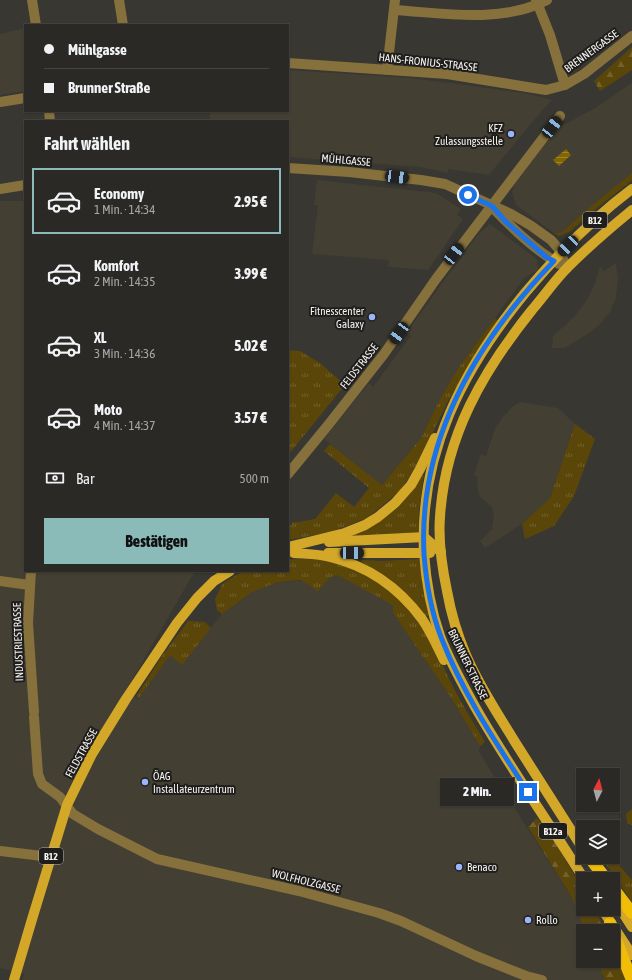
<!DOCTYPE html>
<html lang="de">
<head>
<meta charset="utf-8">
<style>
	:root { --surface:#2b2926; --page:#373532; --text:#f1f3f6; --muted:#a6a6a7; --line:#474543; --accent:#8bbbb9 }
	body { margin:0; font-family:"Asap Condensed",sans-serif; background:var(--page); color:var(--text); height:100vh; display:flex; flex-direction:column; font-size:15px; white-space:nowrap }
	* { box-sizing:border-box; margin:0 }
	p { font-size:13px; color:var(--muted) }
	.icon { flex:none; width:22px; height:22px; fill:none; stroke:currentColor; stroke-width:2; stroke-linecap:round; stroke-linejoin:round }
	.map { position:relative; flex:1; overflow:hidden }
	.sheet { position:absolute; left:24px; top:120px; width:265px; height:452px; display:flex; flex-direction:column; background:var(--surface); border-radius:0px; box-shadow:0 1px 3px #0004,0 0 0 1px var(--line) }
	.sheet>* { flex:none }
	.hud { position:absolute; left:24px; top:24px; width:265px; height:88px; border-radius:0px; box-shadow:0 1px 3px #0004,0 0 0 1px var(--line); display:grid; align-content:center; height:88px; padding:0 20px; background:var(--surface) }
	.needle { width:26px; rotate:6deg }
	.tools { position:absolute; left:576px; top:768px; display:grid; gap:8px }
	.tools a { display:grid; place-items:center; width:44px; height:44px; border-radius:0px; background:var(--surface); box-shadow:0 1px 3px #0004,0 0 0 1px var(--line); font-size:20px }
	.end { position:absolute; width:18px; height:18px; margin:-9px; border:5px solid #1a73e8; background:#fff; box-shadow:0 0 0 2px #fff }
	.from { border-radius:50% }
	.bubble { position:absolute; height:28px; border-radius:0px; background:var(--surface); box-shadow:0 1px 3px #0004,0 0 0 1px var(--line); font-size:13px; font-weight:800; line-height:28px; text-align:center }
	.car { position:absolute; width:12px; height:24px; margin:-12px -6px; border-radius:5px; box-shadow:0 0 3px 1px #0007; background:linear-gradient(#222 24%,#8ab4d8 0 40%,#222 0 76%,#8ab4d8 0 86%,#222 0) }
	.hud b { display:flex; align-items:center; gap:14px; height:38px; font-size:15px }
	.hud b+b { border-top:1px solid var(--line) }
	.hud i { width:10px; height:10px; background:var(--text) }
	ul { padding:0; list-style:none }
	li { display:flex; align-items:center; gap:12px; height:66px; margin:0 8px 6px; padding:0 12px; border:2px solid transparent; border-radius:0px }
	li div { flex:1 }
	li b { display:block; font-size:15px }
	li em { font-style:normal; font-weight:800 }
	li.on { border-color:var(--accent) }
	li>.icon { width:36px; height:36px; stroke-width:1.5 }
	h2 { padding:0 20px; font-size:18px; line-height:48px }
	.pay { display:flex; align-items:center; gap:10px; height:44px; padding:0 20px; font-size:15px }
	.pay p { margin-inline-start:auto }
	.cta { display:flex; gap:8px; margin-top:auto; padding:8px 20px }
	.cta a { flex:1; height:46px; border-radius:0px; background:var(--accent); color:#111; font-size:16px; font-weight:800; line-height:46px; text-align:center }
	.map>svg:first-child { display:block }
	.built { fill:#433f33 }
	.grass { fill:url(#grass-tufts) }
	.forest { fill:url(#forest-firs) }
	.water { fill:url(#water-rules) }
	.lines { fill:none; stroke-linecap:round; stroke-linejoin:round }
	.minor { stroke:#86713d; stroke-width:10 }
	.tertiary { stroke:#86713d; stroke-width:10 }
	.primary { stroke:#d3a829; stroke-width:10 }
	.motorway { stroke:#f2bd05; stroke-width:12 }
	.route { stroke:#1a73e8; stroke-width:5 }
	.poi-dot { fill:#9ab5fd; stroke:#1f1e1c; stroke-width:1.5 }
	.labels { text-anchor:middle; stroke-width:4; stroke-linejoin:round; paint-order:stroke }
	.shield { fill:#1f1e1c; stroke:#b5b4b0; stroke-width:1 }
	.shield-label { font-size:10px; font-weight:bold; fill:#f5f4f0 }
	.street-label { font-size:11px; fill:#f5f4f0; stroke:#1f1e1c }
	.poi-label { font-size:11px; fill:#f5f4f0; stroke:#1f1e1c; text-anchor:start }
</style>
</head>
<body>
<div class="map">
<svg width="632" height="980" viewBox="0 0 632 980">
	<defs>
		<pattern id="grass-tufts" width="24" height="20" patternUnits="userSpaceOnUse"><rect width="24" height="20" fill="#5b4609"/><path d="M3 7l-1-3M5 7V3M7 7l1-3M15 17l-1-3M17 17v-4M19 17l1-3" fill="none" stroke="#73612d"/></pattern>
		<pattern id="forest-firs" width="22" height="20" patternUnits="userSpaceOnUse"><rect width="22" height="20" fill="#5b4609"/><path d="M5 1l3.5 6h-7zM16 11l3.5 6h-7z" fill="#73612d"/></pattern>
		<pattern id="water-rules" width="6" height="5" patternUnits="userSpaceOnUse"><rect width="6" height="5" fill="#846600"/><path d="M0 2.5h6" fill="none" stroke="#9c8432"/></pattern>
	</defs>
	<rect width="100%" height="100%" fill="#393732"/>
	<g class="built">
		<polygon points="25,28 25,91 0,95 0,34"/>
		<polygon points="288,70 409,78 458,84 529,94 552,100 533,121 489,175 448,169 448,173 421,167 288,157 288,121 210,121 210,111 288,111"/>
		<polygon points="632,83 632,173 590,207 561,233 554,233 516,205 512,192 514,185 554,130 595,108"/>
		<polygon points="317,180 436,193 461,209 457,215 463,219 428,270 388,267 389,260 312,254 318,205 314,205"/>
		<polygon points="0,201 25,201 25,571 197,571 192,576 127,689 138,699 170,654 182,664 222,614 252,592 278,582 328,579 337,575 394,605 393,613 452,699 480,746 479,751 492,773 571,896 585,931 583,931 583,961 597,961 605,980 22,980 24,974 0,968"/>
		<polygon points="490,224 537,259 538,270 524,278 457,370 440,399 421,438 382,485 324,439 369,383 373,387 411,336 407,332 448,275 479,233"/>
		<polygon points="616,263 618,279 616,297 610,312 598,326 586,335 565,348 552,348 553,336 573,318 587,300 595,283 600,266 604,271"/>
		<polygon points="520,402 558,408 575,424 550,498 522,524 485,548 480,541 492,529 494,517 492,507 480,497 477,487 478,477 474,475 481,454 486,456 495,429 502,418 512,407"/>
	</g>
	<g class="grass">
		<polygon points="632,173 632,180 597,208 569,232 559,236 554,233 561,233 590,207"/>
		<polygon points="495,318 498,321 449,399 419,461 400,491 367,518 331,532 288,540 288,529 293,522 299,522 315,519 336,493 354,507 369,488 324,451 330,444 382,485 421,438 440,399 457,370"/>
		<polygon points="288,350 300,351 320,363 345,385 288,455"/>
		<polygon points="575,424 595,439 574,496 554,526 525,539 522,524 550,498"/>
		<polygon points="424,474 419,509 418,532 352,538 352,534 398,506"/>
		<path d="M296 559C312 559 329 559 344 564 383 578 417 612 436 648 441 658 444 669 449 679 460 701 473 722 485 742L480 746 452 699 393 613V605L337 575 328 579 318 591 301 580 278 582 252 592 222 614 217 610 215 599 222 584 240 573 246 571H288V560Z"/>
		<path d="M419 559 429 615 425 616C406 593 389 576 361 562L362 560 381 561Z"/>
		<polygon points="188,621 205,622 211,628 182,665 170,655 138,699 137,695 162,656"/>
		<polygon points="632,809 632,825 627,823 626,814"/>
		<polygon points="601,857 612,857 632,880 632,902"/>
	</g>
	<g class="forest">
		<polygon points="632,47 632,70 600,91 594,81"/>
		<polygon points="537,818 556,844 583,890 583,909 594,909 606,931 585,931 571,896 528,827"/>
		<polygon points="613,949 626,980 605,980 597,961 613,961"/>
	</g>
	<polygon class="water" points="566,149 571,155 559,166 553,160"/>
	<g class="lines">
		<g class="minor">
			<polyline points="32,0 36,25"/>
			<polyline points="119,0 123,25"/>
			<polyline points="536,0 550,35 565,85"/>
			<path d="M394 10C444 13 501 24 547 0"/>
			<polyline points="288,63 447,74 546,90 565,85 584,74 632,36"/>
			<polyline points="387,70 395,0"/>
			<polyline points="0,102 25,98"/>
			<polyline points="49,111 50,121"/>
			<polyline points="288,474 329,424 384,354 436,279 560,116"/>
			<polyline points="31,571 28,623 34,712"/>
			<polyline points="0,581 29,585"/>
			<polyline points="34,717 38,774 42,784 60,797 73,814 98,829 157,859 299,891 379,913 401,921 476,956 526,976 542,980"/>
			<polyline points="0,851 51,857"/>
		</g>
		<g class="tertiary">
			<polyline points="288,168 349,172 421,180 445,184 511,214 530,225 551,240 558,248 567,268"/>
			<polyline points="0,189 25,185"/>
			<path d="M494 209C513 229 535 250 559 264"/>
		</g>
		<g class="primary">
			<polyline points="329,542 424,537 441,552"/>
			<polyline points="288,547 345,533 365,525 378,517 395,503 411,485 420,469 435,438"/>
			<path d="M294 553C306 554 319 554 330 557 368 566 399 588 422 619 431 632 437 646 444 660"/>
			<polyline points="328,553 430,553"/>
			<path d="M583 849C560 813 538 778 515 742 498 714 479 686 466 655 457 634 451 613 447 591 442 567 438 541 440 517 445 436 483 371 532 310 544 296 555 280 568 267 588 247 610 228 632 210"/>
			<path d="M584 879C548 821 508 765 474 705 462 683 449 660 440 636 431 610 426 581 424 553 419 453 463 369 525 293 557 255 592 219 632 189"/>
			<polyline points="613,897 632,927"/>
			<polyline points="602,909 632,955"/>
			<polyline points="14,980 33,916 67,805 92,754 126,699 177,623 197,598 214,581 230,571"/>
		</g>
		<g class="motorway">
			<polyline points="589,857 606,879"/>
			<polyline points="613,888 632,913"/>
			<polyline points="610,923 619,948 632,980"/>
		</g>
	</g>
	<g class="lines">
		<path class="route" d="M468 195 492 206 506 222 546 257 554 261C477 341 418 439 424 554 426 581 431 611 441 637 462 692 496 743 528 792"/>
	</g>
	<g class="poi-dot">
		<circle cx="511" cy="134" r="4"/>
		<circle cx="372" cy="317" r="4"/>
		<circle cx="145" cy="782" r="4"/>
		<circle cx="459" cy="867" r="4"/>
		<circle cx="528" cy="920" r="4"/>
	</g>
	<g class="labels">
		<g class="shield">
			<rect x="583" y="212" width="24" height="16" rx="3"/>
			<rect x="539" y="823" width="28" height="16" rx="3"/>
			<rect x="39" y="848" width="24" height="16" rx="3"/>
		</g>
		<g class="shield-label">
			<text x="595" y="224">B12</text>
			<text x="553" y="835">B12a</text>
			<text x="51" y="860">B12</text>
		</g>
		<g class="street-label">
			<text transform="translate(591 51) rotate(-36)" y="4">BRENNERGASSE</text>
			<text transform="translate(428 62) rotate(6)" y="4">HANS-FRONIUS-STRASSE</text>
			<text transform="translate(346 160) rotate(5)" y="4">MÜHLGASSE</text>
			<text transform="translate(359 366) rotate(-52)" y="4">FELDSTRASSE</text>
			<text transform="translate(18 642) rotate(-92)" y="4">INDUSTRIESTRASSE</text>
			<text transform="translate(468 664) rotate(64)" y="4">BRUNNER STRASSE</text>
			<text transform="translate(81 753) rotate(-61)" y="4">FELDSTRASSE</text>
			<text transform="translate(306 881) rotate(14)" y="4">WOLFHOLZGASSE</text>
		</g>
		<g class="poi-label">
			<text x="503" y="132" text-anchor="end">KFZ<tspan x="503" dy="13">Zulassungsstelle</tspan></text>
			<text x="364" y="315" text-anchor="end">Fitnesscenter<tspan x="364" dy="13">Galaxy</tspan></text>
			<text x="153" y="780">ÖAG<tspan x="153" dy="13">Installateurzentrum</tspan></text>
			<text x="467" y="871">Benaco</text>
			<text x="536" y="924">Rollo</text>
		</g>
	</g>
</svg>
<div class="tools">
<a><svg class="needle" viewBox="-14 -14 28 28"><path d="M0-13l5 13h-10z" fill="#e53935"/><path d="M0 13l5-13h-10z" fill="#a6a6a7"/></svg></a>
<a><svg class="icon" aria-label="layers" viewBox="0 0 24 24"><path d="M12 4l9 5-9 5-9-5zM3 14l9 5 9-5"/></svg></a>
<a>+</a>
<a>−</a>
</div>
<i class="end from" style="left:468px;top:195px"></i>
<i class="end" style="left:528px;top:792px"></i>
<div class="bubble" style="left:440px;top:778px;width:74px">2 Min.</div>
<i class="car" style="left:552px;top:127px;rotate:38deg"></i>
<i class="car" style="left:397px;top:177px;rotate:97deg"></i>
<i class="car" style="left:568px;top:246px;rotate:225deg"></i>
<i class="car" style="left:454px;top:254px;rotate:38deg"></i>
<i class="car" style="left:399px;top:333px;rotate:216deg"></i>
<i class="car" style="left:352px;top:553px;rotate:90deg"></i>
<div class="hud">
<b><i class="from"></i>Mühlgasse</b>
<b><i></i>Brunner Straße</b>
</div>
<section class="sheet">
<h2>Fahrt wählen</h2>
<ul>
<li class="on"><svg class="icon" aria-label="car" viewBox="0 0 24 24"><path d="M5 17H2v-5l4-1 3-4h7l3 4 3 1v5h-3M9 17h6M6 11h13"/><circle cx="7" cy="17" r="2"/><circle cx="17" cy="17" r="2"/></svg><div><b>Economy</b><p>1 Min. · 14:34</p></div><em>2.95 €</em></li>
<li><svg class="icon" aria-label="car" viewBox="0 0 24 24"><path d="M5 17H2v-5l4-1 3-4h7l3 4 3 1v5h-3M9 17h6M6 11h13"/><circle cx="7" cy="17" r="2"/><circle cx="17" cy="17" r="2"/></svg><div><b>Komfort</b><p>2 Min. · 14:35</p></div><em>3.99 €</em></li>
<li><svg class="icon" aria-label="car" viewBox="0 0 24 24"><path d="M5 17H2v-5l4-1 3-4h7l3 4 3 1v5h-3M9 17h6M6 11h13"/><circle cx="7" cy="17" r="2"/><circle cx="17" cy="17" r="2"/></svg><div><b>XL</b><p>3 Min. · 14:36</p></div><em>5.02 €</em></li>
<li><svg class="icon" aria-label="car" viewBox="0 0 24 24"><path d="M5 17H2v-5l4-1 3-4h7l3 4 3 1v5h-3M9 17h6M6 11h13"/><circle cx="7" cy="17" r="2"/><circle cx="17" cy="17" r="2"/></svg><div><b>Moto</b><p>4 Min. · 14:37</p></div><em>3.57 €</em></li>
</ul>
<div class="pay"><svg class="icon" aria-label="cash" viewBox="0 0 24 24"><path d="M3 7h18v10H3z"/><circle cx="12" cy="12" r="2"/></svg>Bar<p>500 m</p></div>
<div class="cta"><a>Bestätigen</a></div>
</section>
</div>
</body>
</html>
